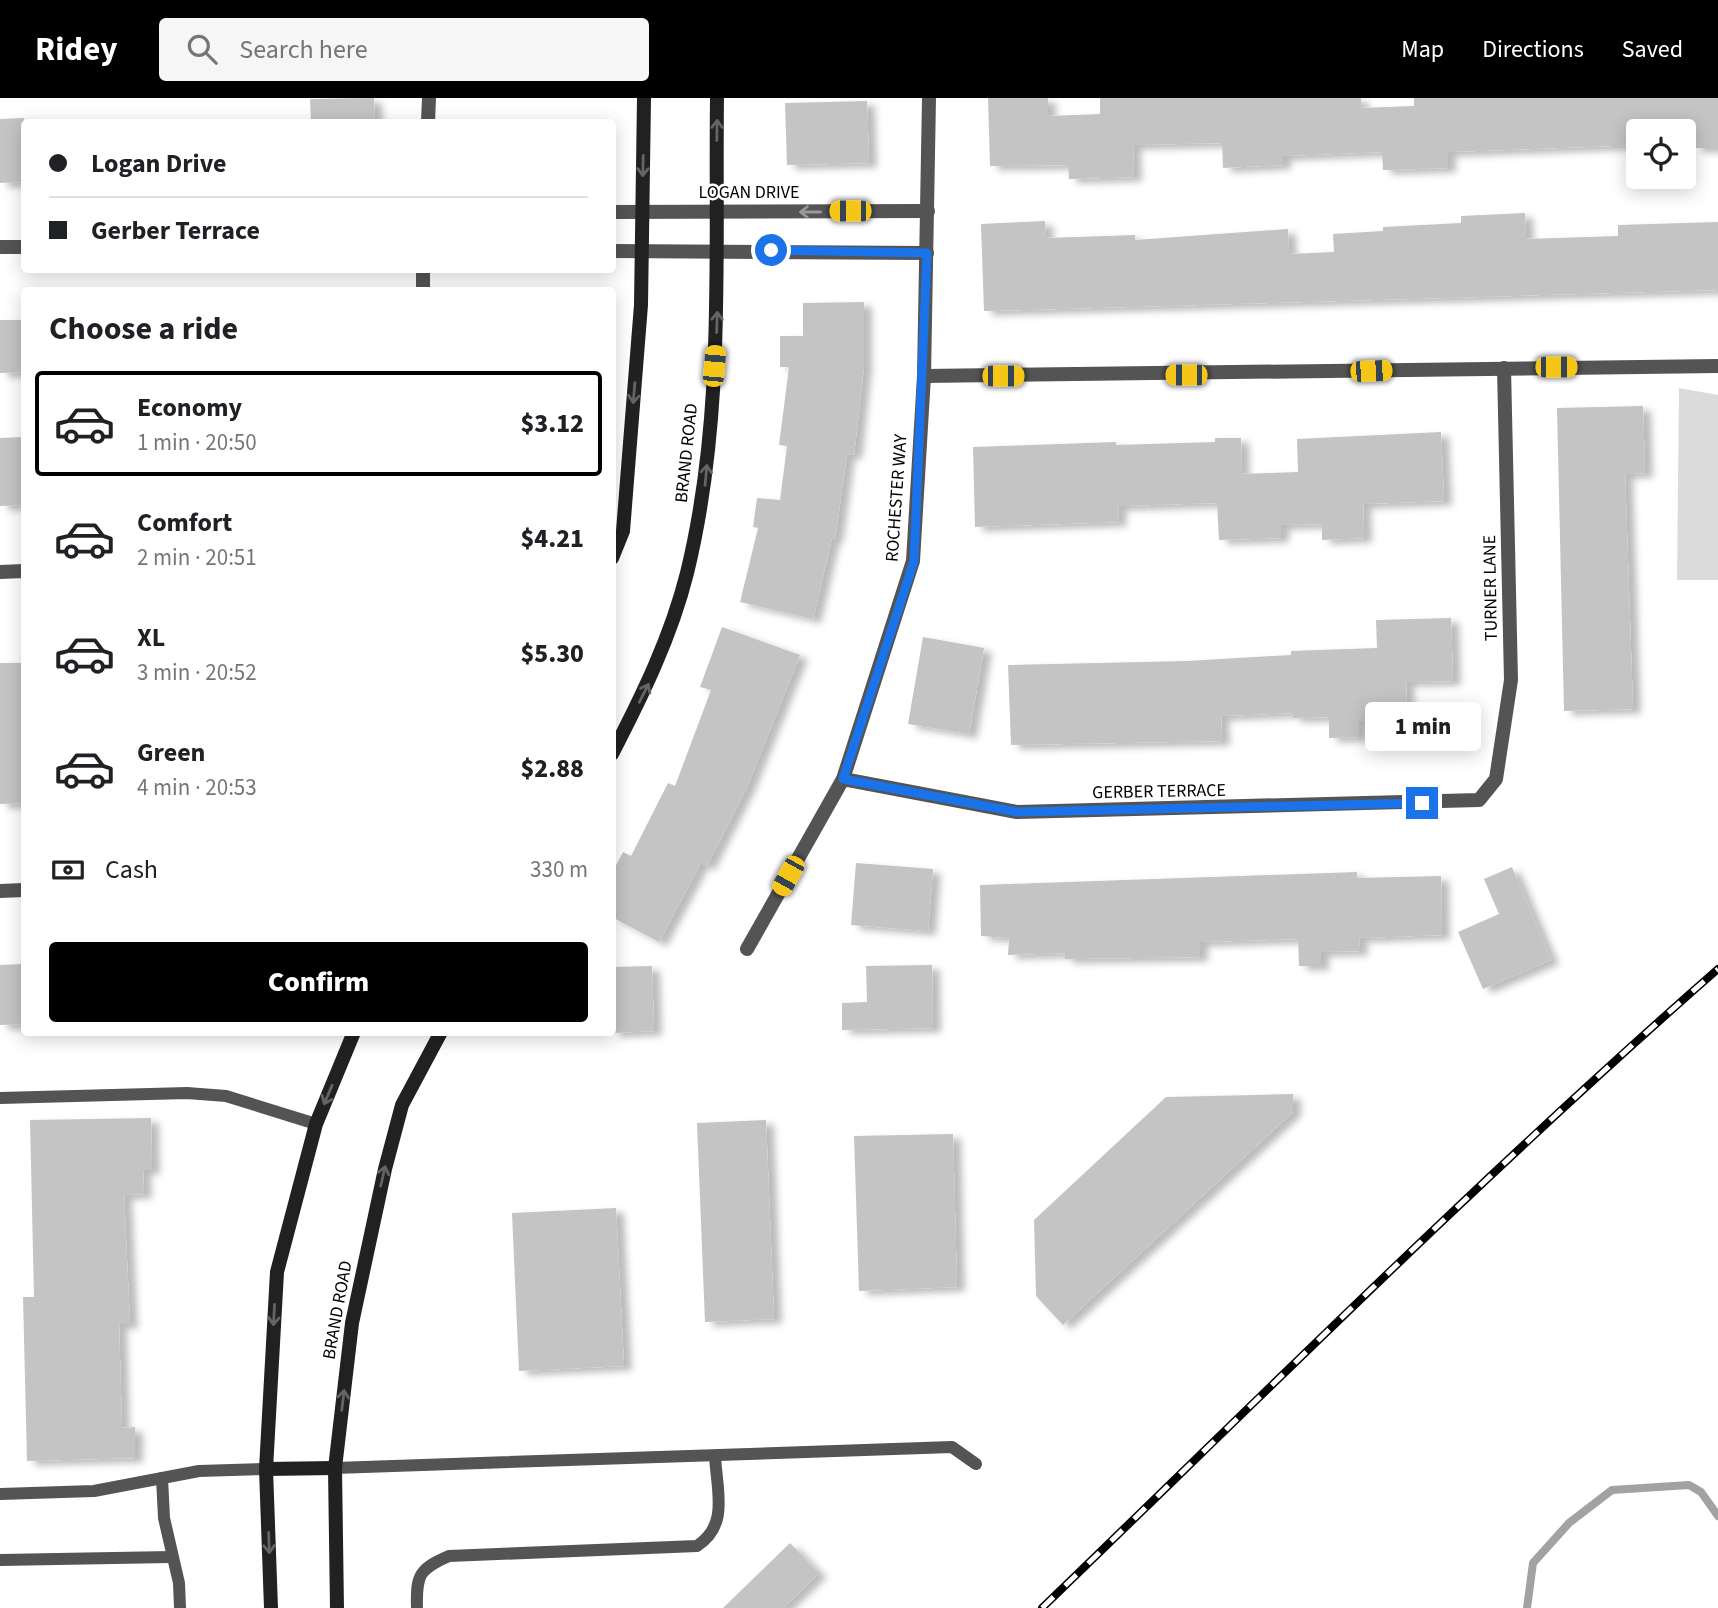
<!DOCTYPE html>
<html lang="en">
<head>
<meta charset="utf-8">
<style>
	:root { --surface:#fff; --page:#f6f6f6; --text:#202124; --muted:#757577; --line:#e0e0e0; --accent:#000 }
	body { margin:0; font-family:"Source Sans 3",sans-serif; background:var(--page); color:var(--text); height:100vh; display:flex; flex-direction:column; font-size:26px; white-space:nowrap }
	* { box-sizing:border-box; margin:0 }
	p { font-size:23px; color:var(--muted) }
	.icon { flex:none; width:38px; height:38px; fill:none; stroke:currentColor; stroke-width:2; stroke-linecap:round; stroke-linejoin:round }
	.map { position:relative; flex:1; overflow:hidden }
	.panel { position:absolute; left:21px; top:189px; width:595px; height:749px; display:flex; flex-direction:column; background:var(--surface); border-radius:7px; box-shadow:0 4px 18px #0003 }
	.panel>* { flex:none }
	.guide { position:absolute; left:21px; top:21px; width:595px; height:154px; border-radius:7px; box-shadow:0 4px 18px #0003; display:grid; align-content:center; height:154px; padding:0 28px; background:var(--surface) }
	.buttons { position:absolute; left:1626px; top:21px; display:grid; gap:14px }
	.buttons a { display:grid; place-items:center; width:70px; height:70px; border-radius:7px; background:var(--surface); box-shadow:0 4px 18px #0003; font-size:35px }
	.end { position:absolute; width:32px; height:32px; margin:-16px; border:9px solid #1a73e8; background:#fff; box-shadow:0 0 0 4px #fff }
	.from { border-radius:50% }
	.bubble { position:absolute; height:49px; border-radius:7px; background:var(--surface); box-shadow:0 4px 18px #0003; font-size:23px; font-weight:800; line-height:49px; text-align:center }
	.car { position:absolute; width:21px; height:42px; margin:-21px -10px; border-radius:9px; box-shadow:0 0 5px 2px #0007; background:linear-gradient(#f5c518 24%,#345 0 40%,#f5c518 0 76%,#345 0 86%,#f5c518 0) }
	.guide b { display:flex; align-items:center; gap:24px; height:66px; font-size:26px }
	.guide b+b { border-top:2px solid var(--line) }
	.guide i { width:18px; height:18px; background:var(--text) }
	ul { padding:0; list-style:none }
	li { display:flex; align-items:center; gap:21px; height:105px; margin:0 14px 10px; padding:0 14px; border:4px solid transparent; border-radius:7px }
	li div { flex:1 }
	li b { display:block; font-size:26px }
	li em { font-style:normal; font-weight:800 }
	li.current { border-color:var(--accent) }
	li>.icon { width:63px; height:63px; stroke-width:1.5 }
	h2 { padding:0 28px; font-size:32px; line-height:84px }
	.pay { display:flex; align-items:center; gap:18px; height:77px; padding:0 28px; font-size:26px }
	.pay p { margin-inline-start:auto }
	.action { display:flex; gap:14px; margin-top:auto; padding:14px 28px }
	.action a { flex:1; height:80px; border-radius:7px; background:var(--accent); color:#fff; font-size:28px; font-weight:800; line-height:80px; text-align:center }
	header { display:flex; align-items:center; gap:42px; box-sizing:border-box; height:98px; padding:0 35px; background:var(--accent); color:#fff }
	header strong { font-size:33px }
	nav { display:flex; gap:38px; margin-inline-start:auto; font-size:24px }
	.search { width:490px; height:63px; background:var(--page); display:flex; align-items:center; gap:18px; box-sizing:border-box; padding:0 24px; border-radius:7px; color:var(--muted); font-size:26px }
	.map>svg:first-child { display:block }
	.green { fill:#dbdbdb }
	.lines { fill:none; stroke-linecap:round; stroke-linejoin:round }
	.stream { stroke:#a2a2a2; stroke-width:8 }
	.building { fill:#c4c4c4; filter:url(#shadow) }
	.service { stroke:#545454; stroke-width:12 }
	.minor { stroke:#545454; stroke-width:14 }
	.secondary { stroke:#212121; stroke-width:14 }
	.rail-casing { stroke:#000; stroke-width:8 }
	.rail { stroke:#fff; stroke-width:5; stroke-dasharray:16; stroke-linecap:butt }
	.oneway { stroke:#646464 }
	.oneway2 { stroke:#989898 }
	.route { stroke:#1a73e8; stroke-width:9 }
	.labels { text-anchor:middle; stroke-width:5; stroke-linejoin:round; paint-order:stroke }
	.street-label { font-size:18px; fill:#000; stroke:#fff }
</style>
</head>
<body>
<header>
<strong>Ridey</strong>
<div class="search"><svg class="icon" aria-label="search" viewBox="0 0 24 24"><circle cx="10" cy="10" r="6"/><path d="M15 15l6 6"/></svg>Search here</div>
<nav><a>Map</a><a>Directions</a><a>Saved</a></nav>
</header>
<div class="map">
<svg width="1718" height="1510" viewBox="0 0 1718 1510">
	<defs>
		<filter id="shadow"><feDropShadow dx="8" dy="4.5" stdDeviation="3.5" flood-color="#0004"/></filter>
	</defs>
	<rect width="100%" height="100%" fill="#fff"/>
	<polygon class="green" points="1679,290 1718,297 1718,482 1677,482"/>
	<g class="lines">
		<polyline class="stream" points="1527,1510 1533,1465 1569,1425 1612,1392 1689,1387 1701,1394 1718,1418"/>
	</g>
	<g class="building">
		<polygon points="374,0 375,24 311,24 310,1"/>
		<polygon points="988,0 1048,0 1048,18 1100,16 1100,0 1361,0 1361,10 1414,8 1414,0 1718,0 1718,50 1694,50 1694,33 1638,33 1638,47 1448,54 1448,70 1383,72 1382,54 1283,58 1283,67 1223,70 1222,45 1133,47 1134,79 1069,81 1068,67 990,68"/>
		<polygon points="867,3 869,65 787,67 785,5"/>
		<polygon points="24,20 24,84 0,85 0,21"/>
		<polygon points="1525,115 1526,141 1618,138 1618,127 1718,124 1718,192 984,213 981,126 1045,123 1046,140 1135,137 1135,142 1288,131 1289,156 1334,154 1333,136 1383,133 1383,129 1461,125 1461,118"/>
		<polygon points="864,204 864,268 854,357 847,356 835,441 832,440 813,521 740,504 758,430 753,429 757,400 780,402 787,348 779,347 789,269 780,269 780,238 803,238 803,205"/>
		<polygon points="0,222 24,222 24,274 0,275"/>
		<polygon points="1643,308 1645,375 1625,376 1633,611 1564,613 1557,310"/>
		<polygon points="1441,334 1444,403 1363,406 1364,440 1322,442 1322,426 1281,427 1281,440 1219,442 1217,405 1118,408 1119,424 975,429 973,349 1116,344 1116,347 1215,344 1215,340 1241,340 1242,376 1298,374 1297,341"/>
		<polygon points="24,339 24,407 0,408 0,340"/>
		<polygon points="1451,520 1453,583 1406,584 1407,622 1359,623 1359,639 1329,640 1329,619 1293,620 1293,615 1221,618 1222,643 1011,647 1008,567 1187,563 1291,557 1291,553 1377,550 1376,522"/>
		<polygon points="722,529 800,557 747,689 707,768 701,765 659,844 612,819 612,775 623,754 631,758 668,685 675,688 711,592 700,589"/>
		<polygon points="923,539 984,550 969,636 908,626"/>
		<polygon points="0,565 24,565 24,705 0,706"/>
		<polygon points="856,765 933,771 928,833 851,827"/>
		<polygon points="1512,769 1551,862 1483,891 1458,834 1499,816 1484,781"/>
		<polygon points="1357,774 1357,780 1441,778 1442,837 1359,840 1360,853 1321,854 1321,868 1299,868 1298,841 1200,844 1200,859 1065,861 1065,855 1008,857 1009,840 981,838 980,787"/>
		<polygon points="24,866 24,926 0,927 0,867"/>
		<polygon points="932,867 933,930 842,932 842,905 867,904 866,868"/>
		<polygon points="652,868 654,933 612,935 612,869"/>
		<polygon points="1293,996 1293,1014 1063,1227 1036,1198 1034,1122 1166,999"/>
		<polygon points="151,1020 152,1072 143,1072 144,1096 124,1097 130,1226 119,1226 122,1330 135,1329 135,1360 27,1363 23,1199 34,1199 30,1022"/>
		<polygon points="766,1022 774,1221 705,1224 697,1025"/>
		<polygon points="953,1036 957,1189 859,1193 854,1038"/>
		<polygon points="616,1110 624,1268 519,1273 512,1115"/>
		<polygon points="790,1445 819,1475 783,1510 723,1510"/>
	</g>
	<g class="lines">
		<g class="service">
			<polyline points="0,1000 187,995 226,998 316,1026"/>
			<polyline points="335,1370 952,1349 976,1366"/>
			<polyline points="162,1380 164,1420 179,1485 180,1510"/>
			<polyline points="0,1396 94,1393 199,1373 266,1371"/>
			<polyline points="0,1462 171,1459"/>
			<path d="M417 1510C416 1477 419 1471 449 1458L697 1448C729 1427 717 1394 715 1358"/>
		</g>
		<g class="minor">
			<polyline points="428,24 429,0"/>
			<polyline points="612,114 928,113"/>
			<polyline points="0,149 24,149"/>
			<polyline points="612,153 927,155"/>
			<polyline points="423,192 423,172"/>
			<polyline points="924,278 1718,268"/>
			<polyline points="0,474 24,473"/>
			<polyline points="843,681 1017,714 1479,702 1496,681 1511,582 1504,270"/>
			<polyline points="0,793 24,792"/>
			<polyline points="747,851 843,681 913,463 924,278 929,0"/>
		</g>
		<g class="secondary">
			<polyline points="612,460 623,433 641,207 644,0"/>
			<path d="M612 656C642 598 671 539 687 475 725 320 715 158 717 0"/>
			<polyline points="266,1371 335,1370"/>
			<polyline points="271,1510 266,1371 277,1174 316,1026 354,934"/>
			<polyline points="337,1510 335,1370 352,1225 385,1071 402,1007 441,934"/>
		</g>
		<g class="rail-casing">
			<path id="rail" d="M1042 1510C1265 1295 1485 1075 1718 871"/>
		</g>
		<use href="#rail" class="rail"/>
	</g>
	<defs><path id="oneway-shaft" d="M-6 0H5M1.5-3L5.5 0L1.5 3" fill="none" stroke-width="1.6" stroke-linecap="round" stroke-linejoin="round" transform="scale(1.75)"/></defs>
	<g class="oneway">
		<use href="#oneway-shaft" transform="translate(717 32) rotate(-89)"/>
		<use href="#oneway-shaft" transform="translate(643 68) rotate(91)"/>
		<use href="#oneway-shaft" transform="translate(717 224) rotate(-88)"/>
		<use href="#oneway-shaft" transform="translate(634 295) rotate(95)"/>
		<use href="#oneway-shaft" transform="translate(706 377) rotate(-85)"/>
		<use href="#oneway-shaft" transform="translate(644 595) rotate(-63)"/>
		<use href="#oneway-shaft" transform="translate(328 997) rotate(113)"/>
		<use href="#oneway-shaft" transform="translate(383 1078) rotate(-77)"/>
		<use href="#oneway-shaft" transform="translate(274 1217) rotate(93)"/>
		<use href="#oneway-shaft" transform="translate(343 1302) rotate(-83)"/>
		<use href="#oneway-shaft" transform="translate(269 1445) rotate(88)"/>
	</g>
	<use class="oneway2" href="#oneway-shaft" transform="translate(810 114) rotate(180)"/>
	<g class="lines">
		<polyline class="route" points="771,152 927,155 914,463 843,681 1017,714 1422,705"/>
	</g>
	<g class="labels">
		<g class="street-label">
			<text x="749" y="100">LOGAN DRIVE</text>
			<text transform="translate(686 355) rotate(-84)" y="6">BRAND ROAD</text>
			<text transform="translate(896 400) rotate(-86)" y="6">ROCHESTER WAY</text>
			<text transform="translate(1490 490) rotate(-91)" y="6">TURNER LANE</text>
			<text transform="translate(1159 693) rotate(-1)" y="6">GERBER TERRACE</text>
			<text transform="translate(337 1212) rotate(-80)" y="6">BRAND ROAD</text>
		</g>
	</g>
</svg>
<div class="buttons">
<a><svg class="icon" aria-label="locate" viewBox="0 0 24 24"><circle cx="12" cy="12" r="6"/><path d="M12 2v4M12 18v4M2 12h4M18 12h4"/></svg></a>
</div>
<i class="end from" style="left:771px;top:152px"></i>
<i class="end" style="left:1422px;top:705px"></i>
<div class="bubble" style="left:1365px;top:604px;width:116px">1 min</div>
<i class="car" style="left:850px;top:113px;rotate:270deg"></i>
<i class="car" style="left:714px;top:268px;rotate:5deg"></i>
<i class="car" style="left:1556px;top:269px;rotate:90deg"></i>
<i class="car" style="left:1371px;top:273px;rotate:88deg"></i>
<i class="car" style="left:1186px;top:277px;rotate:270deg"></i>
<i class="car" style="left:1003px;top:278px;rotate:90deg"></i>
<i class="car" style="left:788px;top:778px;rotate:209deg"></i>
<div class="guide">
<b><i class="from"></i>Logan Drive</b>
<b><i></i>Gerber Terrace</b>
</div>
<section class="panel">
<h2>Choose a ride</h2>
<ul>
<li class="current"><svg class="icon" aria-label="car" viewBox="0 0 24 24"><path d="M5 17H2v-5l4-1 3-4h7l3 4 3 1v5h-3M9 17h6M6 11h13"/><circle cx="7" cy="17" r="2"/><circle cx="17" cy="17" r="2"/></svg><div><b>Economy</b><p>1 min · 20:50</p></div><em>$3.12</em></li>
<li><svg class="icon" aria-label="car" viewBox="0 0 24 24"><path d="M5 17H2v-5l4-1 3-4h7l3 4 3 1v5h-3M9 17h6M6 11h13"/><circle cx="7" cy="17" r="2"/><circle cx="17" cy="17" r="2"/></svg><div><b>Comfort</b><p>2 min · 20:51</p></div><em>$4.21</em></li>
<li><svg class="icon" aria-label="car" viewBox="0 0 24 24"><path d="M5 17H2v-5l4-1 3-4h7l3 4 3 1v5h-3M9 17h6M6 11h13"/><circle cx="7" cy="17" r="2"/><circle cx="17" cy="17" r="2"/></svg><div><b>XL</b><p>3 min · 20:52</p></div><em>$5.30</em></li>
<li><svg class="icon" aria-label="car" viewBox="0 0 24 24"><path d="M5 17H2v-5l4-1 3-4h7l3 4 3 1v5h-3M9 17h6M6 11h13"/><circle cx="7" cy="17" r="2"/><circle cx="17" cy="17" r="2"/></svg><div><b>Green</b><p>4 min · 20:53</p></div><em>$2.88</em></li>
</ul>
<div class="pay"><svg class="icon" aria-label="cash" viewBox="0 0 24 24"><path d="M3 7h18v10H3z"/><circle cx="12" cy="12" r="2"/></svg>Cash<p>330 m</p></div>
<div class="action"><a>Confirm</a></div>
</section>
</div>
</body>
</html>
